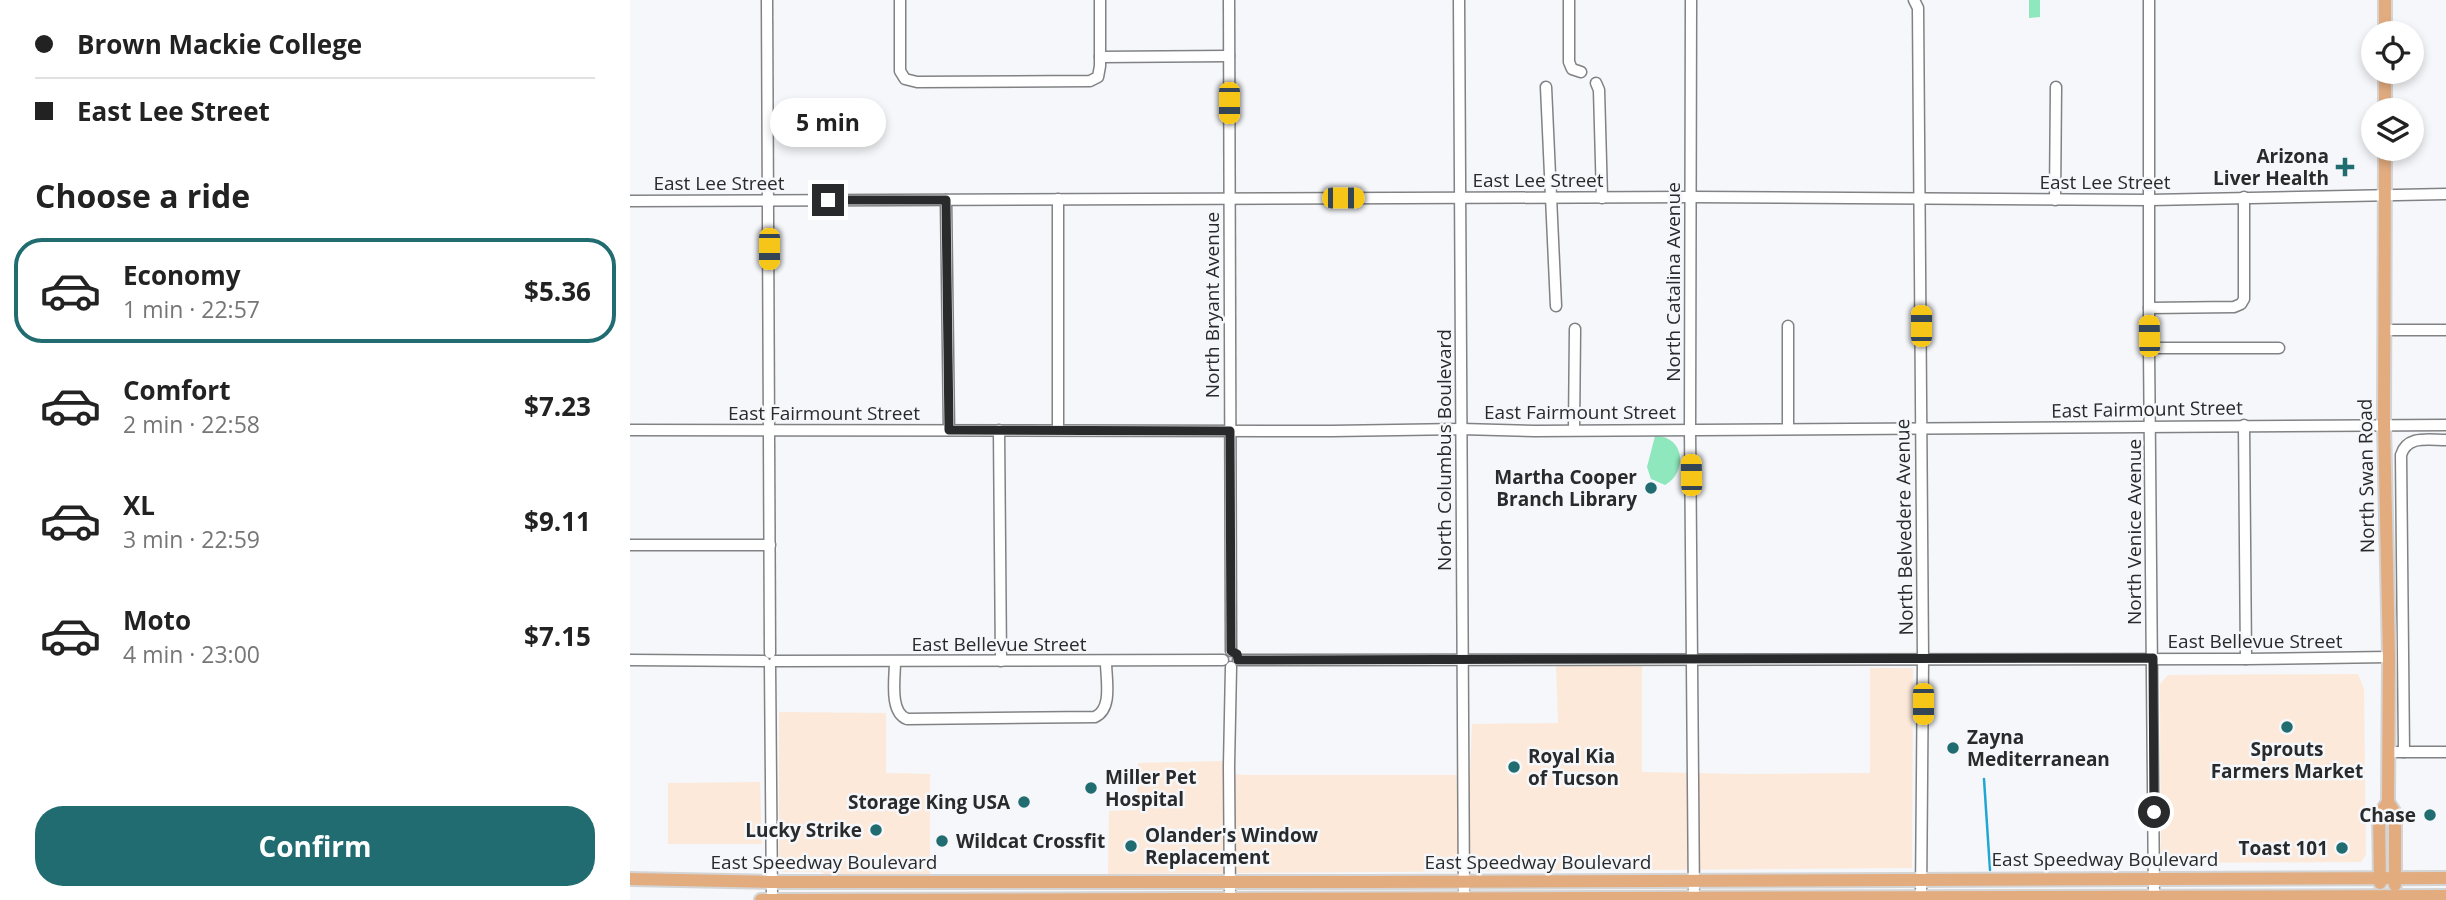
<!DOCTYPE html>
<html lang="en">
<head>
<meta charset="utf-8">
<style>
	:root { --surface:#fff; --page:#f6f6f6; --text:#222; --muted:#767676; --line:#e0e0e0; --accent:#206c71 }
	body { margin:0; font-family:"Open Sans",sans-serif; background:var(--page); color:var(--text); height:100vh; display:flex; flex-direction:column; font-size:26px; white-space:nowrap }
	* { box-sizing:border-box; margin:0 }
	p { font-size:23px; color:var(--muted) }
	.icon { flex:none; width:38px; height:38px; fill:none; stroke:currentColor; stroke-width:2; stroke-linecap:round; stroke-linejoin:round }
	.map { position:relative; flex:1; overflow:hidden }
	.details { display:flex; flex-direction:column; background:var(--surface); width:630px }
	.details>* { flex:none }
	.hud { display:grid; align-content:center; height:154px; padding:0 35px; background:var(--surface) }
	.fabs { position:absolute; left:1731px; top:21px; display:grid; gap:14px }
	.fabs a { display:grid; place-items:center; width:63px; height:63px; border-radius:50%; background:var(--surface); box-shadow:0 4px 10px #0003; font-size:35px }
	.end { position:absolute; width:32px; height:32px; margin:-16px; border:9px solid #292a2b; background:#fff; box-shadow:0 0 0 4px #fff }
	.from { border-radius:50% }
	.bubble { position:absolute; height:49px; border-radius:24px; background:var(--surface); box-shadow:0 4px 10px #0003; font-size:23px; font-weight:700; line-height:49px; text-align:center }
	.car { position:absolute; width:21px; height:42px; margin:-21px -10px; border-radius:9px; box-shadow:0 0 5px 2px #0007; background:linear-gradient(#f5c518 24%,#345 0 40%,#f5c518 0 76%,#345 0 86%,#f5c518 0) }
	.hud b { display:flex; align-items:center; gap:24px; height:66px; font-size:26px }
	.hud b+b { border-top:2px solid var(--line) }
	.hud i { width:18px; height:18px; background:var(--text) }
	ul { padding:0; list-style:none }
	li { display:flex; align-items:center; gap:21px; height:105px; margin:0 14px 10px; padding:0 21px; border:4px solid transparent; border-radius:28px }
	li div { flex:1 }
	li b { display:block; font-size:26px }
	li em { font-style:normal; font-weight:700 }
	li.active { border-color:var(--accent) }
	li>.icon { width:63px; height:63px; stroke-width:1.5 }
	h2 { padding:0 35px; font-size:32px; line-height:84px }
	.primary-button { display:flex; gap:14px; margin-top:auto; padding:14px 35px }
	.primary-button a { flex:1; height:80px; border-radius:28px; background:var(--accent); color:#fff; font-size:28px; font-weight:700; line-height:80px; text-align:center }
	main { display:flex; flex:1; min-height:0 }
	.map>svg:first-child { display:block }
	.commercial { fill:#fce9d9 }
	.green { fill:#8fe7bd }
	.lines { fill:none; stroke-linecap:round; stroke-linejoin:round }
	.stream { stroke:#20a6d3; stroke-width:2.5 }
	.minor-casing { stroke:#808284; stroke-width:13 }
	.major-casing { stroke:#d4d4d5; stroke-width:16 }
	.minor { stroke:#fff; stroke-width:10 }
	.major { stroke:#e3ac7f; stroke-width:12 }
	.route { stroke:#292a2b; stroke-width:9 }
	.poi-dot { fill:#206c71; stroke:#f5f7fa; stroke-width:2.5 }
	.labels { text-anchor:middle; stroke-width:5; stroke-linejoin:round; paint-order:stroke }
	.poi-label { font-size:19px; font-weight:bold; fill:#292a2b; stroke:#f5f7fa; text-anchor:end }
	.street-label { font-size:19px; fill:#292a2b; stroke:#f5f7fa }
</style>
</head>
<body>
<main>
<section class="details">
<div class="hud">
<b><i class="from"></i>Brown Mackie College</b>
<b><i></i>East Lee Street</b>
</div>
<h2>Choose a ride</h2>
<ul>
<li class="active"><svg class="icon" aria-label="car" viewBox="0 0 24 24"><path d="M5 17H2v-5l4-1 3-4h7l3 4 3 1v5h-3M9 17h6M6 11h13"/><circle cx="7" cy="17" r="2"/><circle cx="17" cy="17" r="2"/></svg><div><b>Economy</b><p>1 min · 22:57</p></div><em>$5.36</em></li>
<li><svg class="icon" aria-label="car" viewBox="0 0 24 24"><path d="M5 17H2v-5l4-1 3-4h7l3 4 3 1v5h-3M9 17h6M6 11h13"/><circle cx="7" cy="17" r="2"/><circle cx="17" cy="17" r="2"/></svg><div><b>Comfort</b><p>2 min · 22:58</p></div><em>$7.23</em></li>
<li><svg class="icon" aria-label="car" viewBox="0 0 24 24"><path d="M5 17H2v-5l4-1 3-4h7l3 4 3 1v5h-3M9 17h6M6 11h13"/><circle cx="7" cy="17" r="2"/><circle cx="17" cy="17" r="2"/></svg><div><b>XL</b><p>3 min · 22:59</p></div><em>$9.11</em></li>
<li><svg class="icon" aria-label="car" viewBox="0 0 24 24"><path d="M5 17H2v-5l4-1 3-4h7l3 4 3 1v5h-3M9 17h6M6 11h13"/><circle cx="7" cy="17" r="2"/><circle cx="17" cy="17" r="2"/></svg><div><b>Moto</b><p>4 min · 23:00</p></div><em>$7.15</em></li>
</ul>
<div class="primary-button"><a>Confirm</a></div>
</section>
<div class="map">
<svg width="1816" height="900" viewBox="0 0 1816 900">
	<rect width="100%" height="100%" fill="#f5f7fa"/>
	<g class="commercial">
		<polygon points="926,665 1012,665 1012,772 1114,774 1240,773 1240,668 1283,668 1282,868 478,874 479,811 507,810 508,763 593,761 594,773 615,775 840,775 842,724 928,723"/>
		<polygon points="1728,674 1734,689 1736,855 1731,862 1536,863 1531,851 1530,684 1538,675"/>
		<polygon points="149,712 256,713 256,773 300,774 300,875 194,875 193,872 152,872 149,868"/>
		<polygon points="130,782 132,844 38,844 38,783"/>
	</g>
	<g class="green">
		<polygon points="1399,0 1410,0 1410,17 1399,18"/>
		<path d="M1025 436C1055 436 1058 472 1035 485L1021 479 1017 467Z"/>
	</g>
	<g class="lines">
		<polyline class="stream" points="1354,779 1360,870"/>
		<g class="minor-casing">
			<g id="minor">
				<polyline points="137,0 140,653"/>
				<polyline points="270,0 270,71 275,79 287,82 460,81 468,77 470,66 470,0"/>
				<polyline points="599,0 601,651"/>
				<polyline points="829,0 834,900"/>
				<polyline points="939,0 939,62 942,69 951,72"/>
				<polyline points="1061,0 1060,429 1064,900"/>
				<polyline points="1284,0 1288,8 1293,659 1291,897"/>
				<polyline points="1519,0 1519,348 1524,896"/>
				<polyline points="470,57 599,56"/>
				<polyline points="966,83 969,90 972,198"/>
				<polyline points="916,87 926,306"/>
				<polyline points="428,199 428,429"/>
				<polyline points="316,200 319,430"/>
				<polyline points="1425,200 1426,87"/>
				<polyline points="0,201 1061,197 1520,200 1816,194"/>
				<polyline points="1519,308 1604,307 1611,304 1614,299 1614,197"/>
				<polyline points="1158,326 1158,429"/>
				<polyline points="1755,330 1816,330"/>
				<polyline points="1519,348 1649,348"/>
				<polyline points="1614,425 1616,659"/>
				<polyline points="0,430 702,431 831,429 905,431 1816,425"/>
				<polyline points="369,430 371,661"/>
				<polyline points="944,430 945,329"/>
				<polyline points="0,545 140,545"/>
				<polyline points="0,660 134,661"/>
				<polyline points="608,660 1616,659 1759,657"/>
				<polyline points="145,661 593,660"/>
				<path d="M265 662C265 678 259 712 277 719L465 717C483 709 476 679 476 662"/>
				<polyline points="140,665 142,900"/>
				<polyline points="1759,752 1816,752"/>
				<path d="M1774 752 1771 455C1777 435 1798 440 1816 440"/>
				<polyline points="600,900 599,766 601,667"/>
			</g>
		</g>
		<g class="major-casing">
			<g id="major">
				<polyline points="1755,33 1755,0"/>
				<polyline points="1755,110 1755,72"/>
				<polyline points="1755,149 1754,424 1759,657 1758,802 1765,813 1765,885"/>
				<polyline points="0,879 141,882 734,882 1816,878"/>
				<polyline points="1750,883 1749,815 1758,802"/>
				<polyline points="131,900 1816,896"/>
			</g>
		</g>
		<use href="#minor" class="minor"/>
		<use href="#major" class="major"/>
	</g>
	<g class="lines">
		<polyline class="route" points="198,200 316,200 319,430 600,431 601,651 607,654 608,660 1523,658 1524,812"/>
	</g>
	<g class="poi-dot">
		<path d="M1711.5 156.5h7v7h7v7h-7v7h-7v-7h-7v-7h7z"/>
		<circle cx="1021" cy="488" r="7"/>
		<circle cx="1657" cy="727" r="7"/>
		<circle cx="1323" cy="748" r="7"/>
		<circle cx="884" cy="767" r="7"/>
		<circle cx="461" cy="788" r="7"/>
		<circle cx="394" cy="802" r="7"/>
		<circle cx="1800" cy="815" r="7"/>
		<circle cx="246" cy="830" r="7"/>
		<circle cx="312" cy="841" r="7"/>
		<circle cx="501" cy="846" r="7"/>
		<circle cx="1712" cy="848" r="7"/>
	</g>
	<g class="labels">
		<g class="poi-label">
			<text x="1699" y="163">Arizona<tspan x="1699" dy="22">Liver Health</tspan></text>
			<text x="1007" y="484">Martha Cooper<tspan x="1007" dy="22">Branch Library</tspan></text>
			<text x="1337" y="744" text-anchor="start">Zayna<tspan x="1337" dy="22">Mediterranean</tspan></text>
			<text x="1657" y="756" text-anchor="middle">Sprouts<tspan x="1657" dy="22">Farmers Market</tspan></text>
			<text x="898" y="763" text-anchor="start">Royal Kia<tspan x="898" dy="22">of Tucson</tspan></text>
			<text x="475" y="784" text-anchor="start">Miller Pet<tspan x="475" dy="22">Hospital</tspan></text>
			<text x="380" y="809">Storage King USA</text>
			<text x="1786" y="822">Chase</text>
			<text x="232" y="837">Lucky Strike</text>
			<text x="515" y="842" text-anchor="start">Olander's Window<tspan x="515" dy="22">Replacement</tspan></text>
			<text x="326" y="848" text-anchor="start">Wildcat Crossfit</text>
			<text x="1698" y="855">Toast 101</text>
		</g>
		<g class="street-label">
			<text x="908" y="187">East Lee Street</text>
			<text x="1475" y="189">East Lee Street</text>
			<text x="89" y="190">East Lee Street</text>
			<text transform="translate(1043 282) rotate(-90)" y="7">North Catalina Avenue</text>
			<text transform="translate(582 305) rotate(-90)" y="7">North Bryant Avenue</text>
			<text transform="translate(1517 409) rotate(-1)" y="7">East Fairmount Street</text>
			<text x="950" y="419">East Fairmount Street</text>
			<text x="194" y="420">East Fairmount Street</text>
			<text transform="translate(814 450) rotate(-90)" y="7">North Columbus Boulevard</text>
			<text transform="translate(1736 476) rotate(-91)" y="7">North Swan Road</text>
			<text transform="translate(1274 527) rotate(-91)" y="7">North Belvedere Avenue</text>
			<text transform="translate(1504 532) rotate(-90)" y="7">North Venice Avenue</text>
			<text x="1625" y="648">East Bellevue Street</text>
			<text x="369" y="651">East Bellevue Street</text>
			<text x="1475" y="866">East Speedway Boulevard</text>
			<text x="194" y="869">East Speedway Boulevard</text>
			<text x="908" y="869">East Speedway Boulevard</text>
		</g>
	</g>
</svg>
<div class="fabs">
<a><svg class="icon" aria-label="locate" viewBox="0 0 24 24"><circle cx="12" cy="12" r="6"/><path d="M12 2v4M12 18v4M2 12h4M18 12h4"/></svg></a>
<a><svg class="icon" aria-label="layers" viewBox="0 0 24 24"><path d="M12 4l9 5-9 5-9-5zM3 14l9 5 9-5"/></svg></a>
</div>
<i class="end from" style="left:1524px;top:812px"></i>
<i class="end" style="left:198px;top:200px"></i>
<div class="bubble" style="left:140px;top:98px;width:116px">5 min</div>
<i class="car" style="left:599px;top:103px;rotate:180deg"></i>
<i class="car" style="left:713px;top:198px;rotate:90deg"></i>
<i class="car" style="left:139px;top:249px;rotate:180deg"></i>
<i class="car" style="left:1291px;top:326px;rotate:0deg"></i>
<i class="car" style="left:1519px;top:336px;rotate:359deg"></i>
<i class="car" style="left:1061px;top:475px;rotate:359deg"></i>
<i class="car" style="left:1293px;top:704px;rotate:180deg"></i>
</div>
</main>
</body>
</html>
